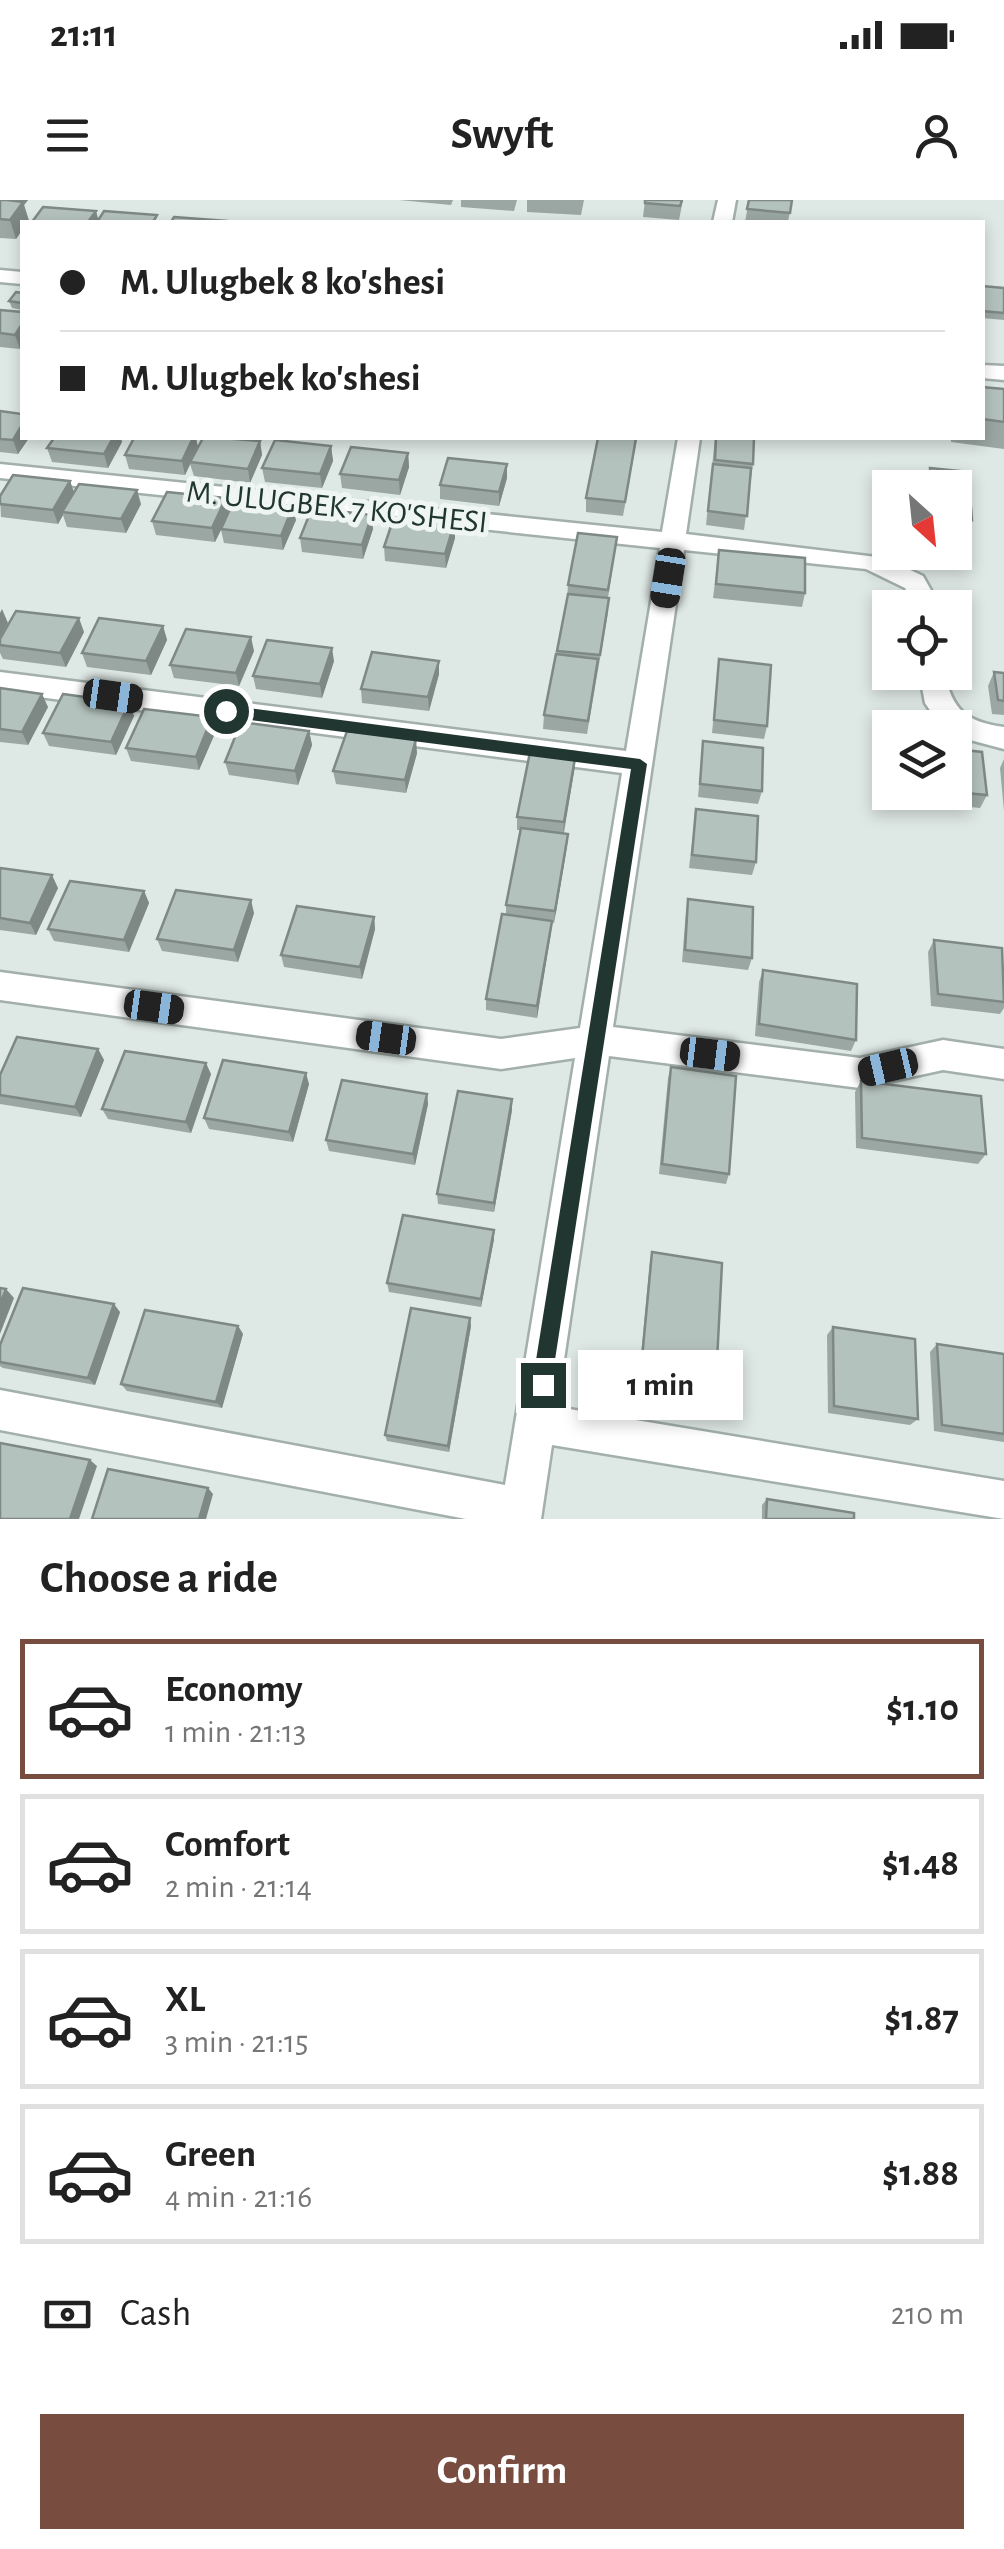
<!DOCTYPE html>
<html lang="en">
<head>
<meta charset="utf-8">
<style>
	:root { --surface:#fff; --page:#f2f2f2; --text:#222; --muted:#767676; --line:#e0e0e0; --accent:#784d3f }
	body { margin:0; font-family:"Alegreya Sans",sans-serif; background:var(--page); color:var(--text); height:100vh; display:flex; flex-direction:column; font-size:38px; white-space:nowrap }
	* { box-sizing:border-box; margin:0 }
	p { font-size:32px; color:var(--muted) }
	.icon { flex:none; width:55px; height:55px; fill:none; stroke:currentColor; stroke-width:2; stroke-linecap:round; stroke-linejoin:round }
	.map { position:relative; height:1319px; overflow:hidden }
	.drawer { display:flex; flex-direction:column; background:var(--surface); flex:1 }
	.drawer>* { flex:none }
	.hud { position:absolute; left:20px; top:20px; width:965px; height:220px; border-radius:0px; box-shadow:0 5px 15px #0003; display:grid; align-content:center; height:220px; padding:0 40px; background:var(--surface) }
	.needle { width:65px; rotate:153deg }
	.controls { position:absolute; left:872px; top:270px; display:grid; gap:20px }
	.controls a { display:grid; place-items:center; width:100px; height:100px; border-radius:0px; background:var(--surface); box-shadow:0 5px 15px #0003; font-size:50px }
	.end { position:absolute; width:45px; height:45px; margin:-22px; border:12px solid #213630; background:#fff; box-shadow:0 0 0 5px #fff }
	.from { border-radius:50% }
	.bubble { position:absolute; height:70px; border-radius:0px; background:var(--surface); box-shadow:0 5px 15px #0003; font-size:32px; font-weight:700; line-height:70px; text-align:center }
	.car { position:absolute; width:30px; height:60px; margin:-30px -15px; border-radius:12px; box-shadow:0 0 8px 2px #0007; background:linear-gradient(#222 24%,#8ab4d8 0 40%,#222 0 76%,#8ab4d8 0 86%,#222 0) }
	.hud b { display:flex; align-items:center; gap:35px; height:95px; font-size:38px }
	.hud b+b { border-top:2px solid var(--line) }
	.hud i { width:25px; height:25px; background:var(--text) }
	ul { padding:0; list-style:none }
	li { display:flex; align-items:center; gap:30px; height:140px; margin:0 20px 15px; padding:0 20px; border:5px solid var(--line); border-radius:0px }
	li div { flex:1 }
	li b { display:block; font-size:38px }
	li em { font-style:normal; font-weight:700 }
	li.on { border-color:var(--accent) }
	li>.icon { width:90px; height:90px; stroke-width:1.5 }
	h2 { padding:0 40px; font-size:45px; line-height:120px }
	.pay { display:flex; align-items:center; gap:25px; height:110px; padding:0 40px; font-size:38px }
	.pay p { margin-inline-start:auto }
	.action { display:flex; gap:20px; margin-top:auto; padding:20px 40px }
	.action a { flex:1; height:115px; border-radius:0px; background:var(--accent); color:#fff; font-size:40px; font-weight:700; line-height:115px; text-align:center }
	.status { display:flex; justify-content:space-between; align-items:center; height:70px; padding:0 50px; background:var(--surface); direction:ltr }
	.status svg { height:28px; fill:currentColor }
	header { display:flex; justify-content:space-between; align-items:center; height:130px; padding:0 40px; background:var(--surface); font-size:45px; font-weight:700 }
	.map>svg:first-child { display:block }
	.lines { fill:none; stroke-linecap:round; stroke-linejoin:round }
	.minor-casing { stroke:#a2afaa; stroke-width:5 }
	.tertiary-casing { stroke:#a2afaa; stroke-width:5 }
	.minor { fill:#fff; fill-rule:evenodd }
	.tertiary { fill:#fff; fill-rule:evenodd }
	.wall { fill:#9ba7a3 }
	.shaded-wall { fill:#7e8884 }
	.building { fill:#b4c2bd; stroke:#7e8884; stroke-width:2.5 }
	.route { fill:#213630 }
	.labels { text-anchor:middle; stroke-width:10; stroke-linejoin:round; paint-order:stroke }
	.far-street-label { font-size:32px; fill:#213630; stroke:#eef5f2 }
</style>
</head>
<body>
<div class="status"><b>21:11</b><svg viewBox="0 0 49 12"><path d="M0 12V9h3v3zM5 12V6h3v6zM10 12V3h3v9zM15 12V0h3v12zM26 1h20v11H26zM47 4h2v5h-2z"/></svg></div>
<header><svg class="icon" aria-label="menu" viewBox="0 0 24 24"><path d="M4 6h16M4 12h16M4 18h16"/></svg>Swyft<svg class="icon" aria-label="person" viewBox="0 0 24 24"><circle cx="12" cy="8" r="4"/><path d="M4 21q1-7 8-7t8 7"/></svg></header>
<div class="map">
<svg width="1004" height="1319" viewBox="0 0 1004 1319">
	<rect width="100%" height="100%" fill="#dee8e4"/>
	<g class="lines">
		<g class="minor-casing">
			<g id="minor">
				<polygon points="718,0 736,0 732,22 713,22"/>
				<polygon points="678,238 700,238 686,334 885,358 923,376 941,408 915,408 905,388 866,369 684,350 613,827 860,858 943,840 1004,849 1004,879 943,870 860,888 609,856 557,1207 1004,1281 1004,1319 552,1245 541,1319 466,1319 0,1230 0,1190 505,1285 575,858 501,869 0,800 0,772 501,839 580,828 622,573 0,492 0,472 626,551 660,348 0,278 0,264 662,332"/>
				<path d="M919 472H945C951 510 967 522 1004 527V549L955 536V528H942L925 503Z"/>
			</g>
		</g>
		<g class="tertiary-casing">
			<g id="tertiary">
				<polygon points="0,70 22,72 22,84 0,82"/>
				<polygon points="982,165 1004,166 1004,180 982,178"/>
			</g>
		</g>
		<use href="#minor" class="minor"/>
		<use href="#tertiary" class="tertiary"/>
	</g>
	<g class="wall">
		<polygon points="0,0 28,0 24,5 29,21 16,39 0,38"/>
		<polygon points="399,0 453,0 451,5"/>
		<polygon points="461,0 517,0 514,11 461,7"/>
		<polygon points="527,0 584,0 581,15 527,12"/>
		<polygon points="645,0 683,0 679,20 643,17"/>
		<polygon points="749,0 792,0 788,22 745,22"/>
		<polygon points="982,86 1004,88 1004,120 982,118"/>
		<polygon points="22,93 22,110 12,108 9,101"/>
		<polygon points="0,110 22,112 20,149 0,147"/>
		<polygon points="982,187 1004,189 1004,249 951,242 951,238 982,238"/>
		<polygon points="0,211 22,238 29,238 18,254 0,252"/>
		<polygon points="54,238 121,238 122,242 108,268 52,262 47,248"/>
		<polygon points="134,238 196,238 198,247 260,241 262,255 250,283 194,276 190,264 185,275 129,269 125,255"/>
		<polygon points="637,238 623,316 586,312 586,298"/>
		<polygon points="715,238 753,264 744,330 706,325"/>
		<polygon points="331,246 333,261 322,288 265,282 262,268"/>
		<polygon points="408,253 409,267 400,295 342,288 340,274"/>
		<polygon points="507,264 507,278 499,306 440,299 440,285"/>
		<polygon points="930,268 968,272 972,320 966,334 955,333 955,288 925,288 925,282"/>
		<polygon points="70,281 74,293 141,304 126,333 67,327 63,315 58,324 1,317 0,296"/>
		<polygon points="226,298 229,312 296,320 283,350 224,343 221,330 215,342 156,335 152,321"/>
		<polygon points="454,324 455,338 446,368 385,361 384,347"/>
		<polygon points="373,329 363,359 302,352 300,338"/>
		<polygon points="617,337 608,398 608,412 587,534 543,529 544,515 567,399 568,385"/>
		<polygon points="719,350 805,393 802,407 713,398"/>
		<polygon points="163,426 167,440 151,475 87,467 82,453"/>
		<polygon points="84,432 66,467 3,459 0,453 0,439"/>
		<polygon points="254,451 239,486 174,478 170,465"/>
		<polygon points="719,459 767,526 764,539 712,533"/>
		<polygon points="334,461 322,498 256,489 253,476"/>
		<polygon points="994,472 1004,473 1004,515 992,514 988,486"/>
		<polygon points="439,474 429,511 362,503 361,489"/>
		<polygon points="0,488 48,507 28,545 0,542"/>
		<polygon points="129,503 134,516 116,555 49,546 43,533"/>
		<polygon points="216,531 199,570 131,561 126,548"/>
		<polygon points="309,531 312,545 298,585 229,575 225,562"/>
		<polygon points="703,541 762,591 758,604 698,597"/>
		<polygon points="955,549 987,595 980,608 919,602 918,592 955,592"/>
		<polygon points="417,553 406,593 336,584 333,571"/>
		<polygon points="1004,559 1004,611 1000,568"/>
		<polygon points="575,566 564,633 568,634 567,646 554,723 552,723 537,818 486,810 486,799 506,714 506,705 520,630 517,630 517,617"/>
		<polygon points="696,609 756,662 752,675 689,668"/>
		<polygon points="0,668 58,688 36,735 0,730"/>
		<polygon points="144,691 149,703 129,752 54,741 48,729"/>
		<polygon points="688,699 752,758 748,770 682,762 686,711"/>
		<polygon points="254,713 238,762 162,751 157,739"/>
		<polygon points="374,717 375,729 362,779 284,767 281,755"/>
		<polygon points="934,740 1004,766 1004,808 1000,814 931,806 928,752"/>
		<polygon points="763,770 856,840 851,851 755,836 759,782"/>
		<polygon points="98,849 104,860 81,917 0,904 0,875"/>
		<polygon points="671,867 729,974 726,984 659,974 668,878"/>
		<polygon points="211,874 191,933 108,919 102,909"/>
		<polygon points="861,881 986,954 978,964 856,948 855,892"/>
		<polygon points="309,884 293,942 209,929 204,918"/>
		<polygon points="427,894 428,904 415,965 329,951 326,940"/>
		<polygon points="512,910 494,1012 438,1004 437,994"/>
		<polygon points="494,1039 481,1107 389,1092 387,1083"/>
		<polygon points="652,1052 716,1181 712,1189 639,1176 650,1061"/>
		<polygon points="120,1112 95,1185 3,1168 0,1166 0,1145"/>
		<polygon points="238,1126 243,1134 222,1208 127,1191 121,1184"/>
		<polygon points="471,1126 449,1252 387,1241 385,1235"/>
		<polygon points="833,1127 918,1219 910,1225 828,1213 827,1135"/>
		<polygon points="937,1144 1004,1154 1004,1242 934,1231 930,1152"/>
		<polygon points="767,1299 854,1319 762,1319 762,1305"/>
	</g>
	<g class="shaded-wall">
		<polygon points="7,0 28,0 24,5 29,21 22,22 22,30 16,39 10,20"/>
		<polygon points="96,11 99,22 88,22"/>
		<polygon points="22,124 22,145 20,149 15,135"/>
		<polygon points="22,225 22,238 29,238 18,254 13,240"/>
		<polygon points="113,238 121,238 122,242 108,268 104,254"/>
		<polygon points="193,238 196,238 198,248 185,275 182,261"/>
		<polygon points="260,241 262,255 250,283 248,269"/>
		<polygon points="331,246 333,261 322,288 320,274"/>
		<polygon points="408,253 409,267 400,295 399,280"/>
		<polygon points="507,264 507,278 499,306 499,292"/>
		<polygon points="70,281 75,295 62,312 63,315 58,324 53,310"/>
		<polygon points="137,290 141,304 126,333 121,319"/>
		<polygon points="226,298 229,313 215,342 212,328"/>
		<polygon points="293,306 296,320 283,350 281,336"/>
		<polygon points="372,315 373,329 363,359 362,345"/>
		<polygon points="454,324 455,338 446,368 445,354"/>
		<polygon points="2,409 8,423 0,437 0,413"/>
		<polygon points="79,418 84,432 66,467 60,453"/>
		<polygon points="163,426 167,440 151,475 146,461"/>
		<polygon points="251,437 254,451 239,486 236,473"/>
		<polygon points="332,448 334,461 322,498 320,484"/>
		<polygon points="439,461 439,474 429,511 428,497"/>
		<polygon points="42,494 48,507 28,545 22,532"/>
		<polygon points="129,503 134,516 116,555 111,542"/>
		<polygon points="212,517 216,531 199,570 196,557"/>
		<polygon points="309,531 312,545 298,585 295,571"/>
		<polygon points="416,539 417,553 406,593 405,580"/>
		<polygon points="576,552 575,566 563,635 564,622"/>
		<polygon points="568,634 567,646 554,723 555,711"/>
		<polygon points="52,675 58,688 36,735 30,723"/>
		<polygon points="144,691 149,703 129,752 124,740"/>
		<polygon points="251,700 254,713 238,762 234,750"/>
		<polygon points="374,717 375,729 362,779 360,767"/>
		<polygon points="552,721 551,733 537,818 537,806"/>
		<polygon points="98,849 104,860 81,917 75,907"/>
		<polygon points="206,863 211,874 191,933 186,922"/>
		<polygon points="306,873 309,884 293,942 289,932"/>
		<polygon points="427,894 428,904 415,965 413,954"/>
		<polygon points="512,899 512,910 494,1012 494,1003"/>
		<polygon points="494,1030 494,1039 481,1107 481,1099"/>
		<polygon points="6,1089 14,1098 0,1134 0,1104"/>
		<polygon points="114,1104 120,1112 95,1185 88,1178"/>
		<polygon points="470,1118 471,1126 449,1252 448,1246"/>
		<polygon points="238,1126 243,1134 222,1208 216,1202"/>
		<polygon points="90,1260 97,1266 79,1319 70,1319"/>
		<polygon points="208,1288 213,1294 206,1319 199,1319"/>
	</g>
	<g class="building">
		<polygon points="0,0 7,0 23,2 10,20 0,19"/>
		<polygon points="645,0 682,0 680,6 645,3"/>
		<polygon points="749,0 792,0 790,13 747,9"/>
		<polygon points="43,7 96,11 88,22 32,22"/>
		<polygon points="104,11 157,15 153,22 97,22"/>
		<polygon points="174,17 228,21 171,22"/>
		<polygon points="982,86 1004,88 1004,113 982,111"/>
		<polygon points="16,92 22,93 22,103 9,101"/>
		<polygon points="0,110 22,112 22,124 15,135 0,133"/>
		<polygon points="982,187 1004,189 1004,222 982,219"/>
		<polygon points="0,211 22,214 22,225 13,240 0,239"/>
		<polygon points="54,238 113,238 104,254 47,248"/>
		<polygon points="134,238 193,238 182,261 125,255"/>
		<polygon points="203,238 222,238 260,241 248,269 190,262"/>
		<polygon points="598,238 636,238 625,302 586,298"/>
		<polygon points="716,238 754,238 753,264 715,260"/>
		<polygon points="275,240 331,246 320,274 262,268"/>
		<polygon points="351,247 408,253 399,280 340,274"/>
		<polygon points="448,258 507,264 499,292 440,285"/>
		<polygon points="713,264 751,268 747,316 708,311"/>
		<polygon points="930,268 968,272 972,320 955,318 955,288 931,288"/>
		<polygon points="13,275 70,281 53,310 0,304 0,296"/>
		<polygon points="79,284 137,290 121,319 62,312"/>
		<polygon points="167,292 226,298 212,328 152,321"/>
		<polygon points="234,300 293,306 281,336 221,329"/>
		<polygon points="312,308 372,315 362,345 300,338"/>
		<polygon points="394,317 454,324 445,354 384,347"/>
		<polygon points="578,333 617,337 608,390 568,385"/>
		<polygon points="719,350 805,358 805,393 716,384"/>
		<polygon points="568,394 609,398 600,455 557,451"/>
		<polygon points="16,411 79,418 60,453 0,445 0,439"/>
		<polygon points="99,418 163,426 146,461 82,453"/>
		<polygon points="186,429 251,437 236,473 170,465"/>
		<polygon points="267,440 332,448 320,484 253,476"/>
		<polygon points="372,452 439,461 428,497 361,489"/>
		<polygon points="556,454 598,459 588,521 544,515"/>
		<polygon points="719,459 771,465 767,526 714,520"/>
		<polygon points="994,472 1004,473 1004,501 998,500"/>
		<polygon points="0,488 42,494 22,532 0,529"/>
		<polygon points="63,494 129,503 111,542 43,533"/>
		<polygon points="144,509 212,517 196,557 126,548"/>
		<polygon points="241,522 309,531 295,571 225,562"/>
		<polygon points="347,531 416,539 405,580 333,571"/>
		<polygon points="703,541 763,548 762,591 700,584"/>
		<polygon points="531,547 576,552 564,622 517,617"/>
		<polygon points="955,549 982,552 987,595 955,592"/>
		<polygon points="696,609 758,616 756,662 692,655"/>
		<polygon points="521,628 568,634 555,711 506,705"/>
		<polygon points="0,668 52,675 30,723 0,718"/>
		<polygon points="70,681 144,691 124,740 48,729"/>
		<polygon points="176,690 251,700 234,750 157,739"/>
		<polygon points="688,699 753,707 752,758 685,750"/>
		<polygon points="297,706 374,717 360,767 281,755"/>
		<polygon points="502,714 552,721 537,806 486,799"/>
		<polygon points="934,740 1002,748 1004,802 938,794"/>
		<polygon points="763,770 857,784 856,840 759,824"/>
		<polygon points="17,837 98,849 75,907 0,895 0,875"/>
		<polygon points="125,851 206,863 186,922 102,909"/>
		<polygon points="223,860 306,873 289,932 204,918"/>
		<polygon points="671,867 736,876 729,974 662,964"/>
		<polygon points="342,880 427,894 413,954 326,940"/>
		<polygon points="861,881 981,896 986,954 862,938"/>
		<polygon points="458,891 512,899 494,1003 437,994"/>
		<polygon points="403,1015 494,1030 481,1099 387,1083"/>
		<polygon points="652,1052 722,1063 716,1181 641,1169"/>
		<polygon points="0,1088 6,1089 0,1104"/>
		<polygon points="23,1088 114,1104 88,1178 0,1162 0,1145"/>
		<polygon points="411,1108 470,1118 448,1246 385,1235"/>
		<polygon points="145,1110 238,1126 216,1202 121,1184"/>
		<polygon points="833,1127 915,1139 918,1219 834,1206"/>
		<polygon points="937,1144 1004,1154 1004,1234 942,1225"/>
		<polygon points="0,1243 90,1260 70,1319 0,1319"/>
		<polygon points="108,1269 208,1288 199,1319 92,1319"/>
		<polygon points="767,1299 854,1313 854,1319 766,1319"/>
	</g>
	<polygon class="route" points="226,505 640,559 647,564 550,1192 543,1195 536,1192 532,1185 631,569 226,517 218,511"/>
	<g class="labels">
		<g class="far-street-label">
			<text transform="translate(337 306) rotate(6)" y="11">M. ULUGBEK 7 KO'SHESI</text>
		</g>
	</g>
</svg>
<div class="controls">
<a><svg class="needle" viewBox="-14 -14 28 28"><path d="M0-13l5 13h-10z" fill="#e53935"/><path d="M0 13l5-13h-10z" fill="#767676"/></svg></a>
<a><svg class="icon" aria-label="locate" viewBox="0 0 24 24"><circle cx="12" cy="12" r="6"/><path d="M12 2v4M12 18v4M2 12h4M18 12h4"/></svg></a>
<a><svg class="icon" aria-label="layers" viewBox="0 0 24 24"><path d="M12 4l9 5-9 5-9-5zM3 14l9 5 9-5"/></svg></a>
</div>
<i class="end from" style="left:226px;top:511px"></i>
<i class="end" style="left:543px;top:1185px"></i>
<div class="bubble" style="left:578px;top:1150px;width:165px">1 min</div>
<i class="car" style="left:668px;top:378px;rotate:189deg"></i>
<i class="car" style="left:113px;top:496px;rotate:98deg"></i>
<i class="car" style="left:154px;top:807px;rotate:98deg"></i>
<i class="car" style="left:386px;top:838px;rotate:278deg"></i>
<i class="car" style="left:710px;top:854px;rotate:97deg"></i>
<i class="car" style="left:888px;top:867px;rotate:257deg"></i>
<div class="hud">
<b><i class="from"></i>M. Ulugbek 8 ko'shesi</b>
<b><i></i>M. Ulugbek ko'shesi</b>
</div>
</div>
<section class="drawer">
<h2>Choose a ride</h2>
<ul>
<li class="on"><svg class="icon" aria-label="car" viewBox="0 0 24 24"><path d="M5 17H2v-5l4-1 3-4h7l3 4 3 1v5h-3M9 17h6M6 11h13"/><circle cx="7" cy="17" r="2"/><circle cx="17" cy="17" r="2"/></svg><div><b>Economy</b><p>1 min · 21:13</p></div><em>$1.10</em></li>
<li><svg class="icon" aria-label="car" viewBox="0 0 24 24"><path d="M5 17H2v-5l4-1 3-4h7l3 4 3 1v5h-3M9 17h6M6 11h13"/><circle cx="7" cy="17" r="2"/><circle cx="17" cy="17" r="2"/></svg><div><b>Comfort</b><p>2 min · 21:14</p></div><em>$1.48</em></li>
<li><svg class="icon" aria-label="car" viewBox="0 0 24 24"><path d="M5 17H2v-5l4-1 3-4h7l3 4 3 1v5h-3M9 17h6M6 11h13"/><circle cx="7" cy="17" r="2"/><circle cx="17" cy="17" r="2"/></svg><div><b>XL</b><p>3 min · 21:15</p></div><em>$1.87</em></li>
<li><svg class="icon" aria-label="car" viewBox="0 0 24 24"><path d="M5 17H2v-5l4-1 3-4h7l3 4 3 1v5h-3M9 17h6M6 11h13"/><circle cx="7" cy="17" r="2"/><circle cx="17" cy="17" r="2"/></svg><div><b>Green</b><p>4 min · 21:16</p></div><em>$1.88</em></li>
</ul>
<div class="pay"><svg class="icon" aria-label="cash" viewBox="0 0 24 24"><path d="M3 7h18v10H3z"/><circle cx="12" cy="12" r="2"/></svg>Cash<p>210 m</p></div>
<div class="action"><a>Confirm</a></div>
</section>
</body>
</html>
